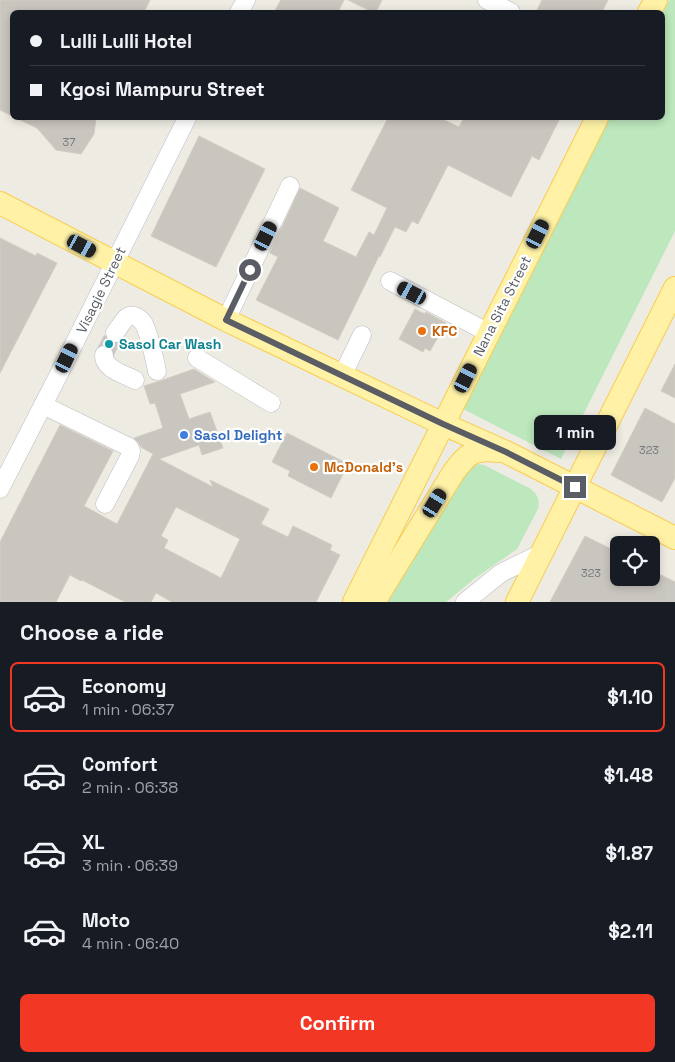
<!DOCTYPE html>
<html lang="en">
<head>
<meta charset="utf-8">
<style>
	:root { --surface:#171b24; --page:#20242c; --text:#f1f3f6; --muted:#9ea1a6; --line:#363941; --accent:#f23724 }
	body { margin:0; font-family:"Space Grotesk",sans-serif; background:var(--page); color:var(--text); height:100vh; display:flex; flex-direction:column; font-size:19px; white-space:nowrap }
	* { box-sizing:border-box; margin:0 }
	p { font-size:16px; color:var(--muted) }
	.icon { flex:none; width:28px; height:28px; fill:none; stroke:currentColor; stroke-width:2; stroke-linecap:round; stroke-linejoin:round }
	.map { position:relative; height:602px; overflow:hidden }
	.panel { display:flex; flex-direction:column; background:var(--surface); flex:1 }
	.panel>* { flex:none }
	.hud { position:absolute; left:10px; top:10px; width:655px; height:110px; border-radius:8px; box-shadow:0 2px 8px #0003; display:grid; align-content:center; height:110px; padding:0 20px; background:var(--surface) }
	.fabs { position:absolute; left:610px; top:536px; display:grid; gap:10px }
	.fabs a { display:grid; place-items:center; width:50px; height:50px; border-radius:8px; background:var(--surface); box-shadow:0 2px 8px #0003; font-size:25px }
	.end { position:absolute; width:22px; height:22px; margin:-11px; border:6px solid #5a5e64; background:#fff; box-shadow:0 0 0 2px #fff }
	.from { border-radius:50% }
	.bubble { position:absolute; height:35px; border-radius:8px; background:var(--surface); box-shadow:0 2px 8px #0003; font-size:16px; font-weight:600; line-height:35px; text-align:center }
	.car { position:absolute; width:15px; height:30px; margin:-15px -8px; border-radius:6px; box-shadow:0 0 4px 1px #0007; background:linear-gradient(#222 24%,#8ab4d8 0 40%,#222 0 76%,#8ab4d8 0 86%,#222 0) }
	.hud b { display:flex; align-items:center; gap:18px; height:48px; font-size:19px }
	.hud b+b { border-top:1px solid var(--line) }
	.hud i { width:12px; height:12px; background:var(--text) }
	ul { padding:0; list-style:none }
	li { display:flex; align-items:center; gap:15px; height:70px; margin:0 10px 8px; padding:0 10px; border:2px solid transparent; border-radius:8px }
	li div { flex:1 }
	li b { display:block; font-size:19px }
	li em { font-style:normal; font-weight:600 }
	li.selected { border-color:var(--accent) }
	li>.icon { width:45px; height:45px; stroke-width:1.5 }
	h2 { padding:0 20px; font-size:22px; line-height:60px }
	.button { display:flex; gap:10px; margin-top:auto; padding:10px 20px }
	.button a { flex:1; height:58px; border-radius:8px; background:var(--accent); color:#fff; font-size:20px; font-weight:600; line-height:58px; text-align:center }
	.map>svg:first-child { display:block }
	.green { fill:#bde7bd }
	.building { fill:#c9c6bf; stroke:#d3cdc0; fill-rule:evenodd }
	.lines { fill:none; stroke-linecap:round; stroke-linejoin:round }
	.minor-tunnel { stroke:#c9c8c2; stroke-width:18; stroke-dasharray:18 9; stroke-linecap:butt }
	.minor-casing { stroke:#babcc2; stroke-width:19 }
	.major-casing { stroke:#f9cc50; stroke-width:24 }
	.minor { stroke:#fff; stroke-width:18 }
	.major { stroke:#fff2a6; stroke-width:22 }
	.route { stroke:#5a5e64; stroke-width:6 }
	.food-dot { fill:#e8710a; stroke:#fff; stroke-width:2 }
	.culture-dot { fill:#0f9aa8; stroke:#fff; stroke-width:2 }
	.shop-dot { fill:#3f7fe0; stroke:#fff; stroke-width:2 }
	.labels { text-anchor:middle; stroke-width:4.5; stroke-linejoin:round; paint-order:stroke }
	.number-label { font-size:11px; fill:#76787b }
	.street-label { font-size:14px; fill:#5a5e64; stroke:#fff }
	.food-label { font-size:14px; font-weight:bold; fill:#c56008; stroke:#fff; text-anchor:start }
	.culture-label { font-size:14px; font-weight:bold; fill:#0d838f; stroke:#fff; text-anchor:start }
	.shop-label { font-size:14px; font-weight:bold; fill:#366cbe; stroke:#fff; text-anchor:start }
</style>
</head>
<body>
<div class="map">
<svg width="675" height="602" viewBox="0 0 675 602">
	<rect width="100%" height="100%" fill="#eeece2"/>
	<g class="green">
		<polygon points="669,0 675,0 675,231 561,459 461,408 609,118 662,118 663,13"/>
		<path d="M476 464 484 465 531 489C538 495 540 500 538 509L517 549 474 579 446 602H382L469 470Z"/>
	</g>
	<g class="building">
		<polygon points="0,0 150,0 144,12 12,12 12,116 0,110"/>
		<polygon points="281,0 344,0 338,12 274,12"/>
		<polygon points="348,0 382,0 376,12 372,12"/>
		<polygon points="542,0 608,0 602,12 536,12"/>
		<polygon points="16,118 96,118 94,134 81,154 56,150 37,128"/>
		<polygon points="388,118 440,118 459,127 464,118 560,118 539,160 532,156 511,197 448,165 418,224 412,221 406,232 395,227 380,257 379,256 338,340 256,300 278,257 270,253 300,188 339,208 323,241 356,257 369,232 374,235 387,208 351,190"/>
		<polygon points="199,136 265,169 216,267 151,236"/>
		<polygon points="0,238 36,256 37,253 57,263 0,373"/>
		<polygon points="415,309 425,314 426,312 446,323 430,351 425,348 423,352 399,339"/>
		<polygon points="675,364 675,398 661,391"/>
		<path d="M194 369 215 382 180 394 189 419 210 412 223 448 202 455 199 445 159 459 213 487 210 480 269 509 261 524 288 537 293 526 332 545 330 550 340 555 316 602H172L156 593 151 602H125L82 580 81 581 70 575 56 602H0V542L60 425 113 451 84 506 117 524 153 454 141 447 138 442 134 438 163 428 155 403 150 404 144 386 160 381ZM176 507 240 539 221 578 164 548 168 540 161 536Z"/>
		<polygon points="645,408 675,424 675,478 662,502 611,475"/>
		<polygon points="287,433 348,464 331,498 288,476 290,471 272,462"/>
		<polygon points="585,536 619,553 619,578 651,578 651,570 675,582 675,602 550,602"/>
	</g>
	<g class="lines">
		<g class="minor-tunnel">
			<polyline points="104,355 115,333"/>
			<polyline points="674,602 675,584"/>
		</g>
		<g class="minor-casing">
			<g id="minor">
				<polyline points="487,0 511,12"/>
				<polyline points="239,12 246,0"/>
				<polyline points="390,281 489,333"/>
				<polyline points="226,320 290,186"/>
				<path d="M115 333C118 329 123 321 127 317 134 313 141 319 144 324 150 336 154 357 157 371"/>
				<path d="M104 355C103 369 124 374 135 380"/>
				<polyline points="197,358 271,403"/>
				<polyline points="342,376 362,335"/>
				<polyline points="43,405 129,447 131,451 130,456 105,504"/>
				<polyline points="0,489 59,374 187,118"/>
				<polyline points="465,602 501,573 542,553"/>
			</g>
		</g>
		<g class="major-casing">
			<g id="major">
				<polyline points="649,12 656,0"/>
				<polyline points="0,203 226,320 443,424 506,452 675,538"/>
				<polyline points="354,602 597,118"/>
				<path d="M374 602 453 473C468 453 473 448 499 451"/>
				<polyline points="517,602 675,288"/>
			</g>
		</g>
		<use href="#minor" class="minor"/>
		<use href="#major" class="major"/>
	</g>
	<g class="lines">
		<polyline class="route" points="250,270 226,320 443,424 506,452 575,487"/>
	</g>
	<g class="food-dot">
		<circle cx="422" cy="331" r="5"/>
		<circle cx="314" cy="467" r="5"/>
	</g>
	<circle class="culture-dot" cx="109" cy="344" r="5"/>
	<circle class="shop-dot" cx="184" cy="435" r="5"/>
	<g class="labels">
		<g class="number-label">
			<text x="69" y="146">37</text>
			<text x="649" y="454">323</text>
			<text x="591" y="577">323</text>
		</g>
		<g class="street-label">
			<text transform="translate(101 290) rotate(-64)" y="5">Visagie Street</text>
			<text transform="translate(502 306) rotate(-63)" y="5">Nana Sita Street</text>
		</g>
		<g class="food-label">
			<text x="432" y="336">KFC</text>
			<text x="324" y="472">McDonald's</text>
		</g>
		<g class="culture-label">
			<text x="119" y="349">Sasol Car Wash</text>
		</g>
		<g class="shop-label">
			<text x="194" y="440">Sasol Delight</text>
		</g>
	</g>
</svg>
<div class="fabs">
<a><svg class="icon" aria-label="locate" viewBox="0 0 24 24"><circle cx="12" cy="12" r="6"/><path d="M12 2v4M12 18v4M2 12h4M18 12h4"/></svg></a>
</div>
<i class="end from" style="left:250px;top:270px"></i>
<i class="end" style="left:575px;top:487px"></i>
<div class="bubble" style="left:534px;top:415px;width:82px">1 min</div>
<i class="car" style="left:538px;top:234px;rotate:27deg"></i>
<i class="car" style="left:266px;top:236px;rotate:26deg"></i>
<i class="car" style="left:82px;top:246px;rotate:118deg"></i>
<i class="car" style="left:412px;top:293px;rotate:298deg"></i>
<i class="car" style="left:67px;top:358px;rotate:26deg"></i>
<i class="car" style="left:466px;top:378px;rotate:27deg"></i>
<i class="car" style="left:435px;top:503px;rotate:31deg"></i>
<div class="hud">
<b><i class="from"></i>Lulli Lulli Hotel</b>
<b><i></i>Kgosi Mampuru Street</b>
</div>
</div>
<section class="panel">
<h2>Choose a ride</h2>
<ul>
<li class="selected"><svg class="icon" aria-label="car" viewBox="0 0 24 24"><path d="M5 17H2v-5l4-1 3-4h7l3 4 3 1v5h-3M9 17h6M6 11h13"/><circle cx="7" cy="17" r="2"/><circle cx="17" cy="17" r="2"/></svg><div><b>Economy</b><p>1 min · 06:37</p></div><em>$1.10</em></li>
<li><svg class="icon" aria-label="car" viewBox="0 0 24 24"><path d="M5 17H2v-5l4-1 3-4h7l3 4 3 1v5h-3M9 17h6M6 11h13"/><circle cx="7" cy="17" r="2"/><circle cx="17" cy="17" r="2"/></svg><div><b>Comfort</b><p>2 min · 06:38</p></div><em>$1.48</em></li>
<li><svg class="icon" aria-label="car" viewBox="0 0 24 24"><path d="M5 17H2v-5l4-1 3-4h7l3 4 3 1v5h-3M9 17h6M6 11h13"/><circle cx="7" cy="17" r="2"/><circle cx="17" cy="17" r="2"/></svg><div><b>XL</b><p>3 min · 06:39</p></div><em>$1.87</em></li>
<li><svg class="icon" aria-label="car" viewBox="0 0 24 24"><path d="M5 17H2v-5l4-1 3-4h7l3 4 3 1v5h-3M9 17h6M6 11h13"/><circle cx="7" cy="17" r="2"/><circle cx="17" cy="17" r="2"/></svg><div><b>Moto</b><p>4 min · 06:40</p></div><em>$2.11</em></li>
</ul>
<div class="button"><a>Confirm</a></div>
</section>
</body>
</html>
